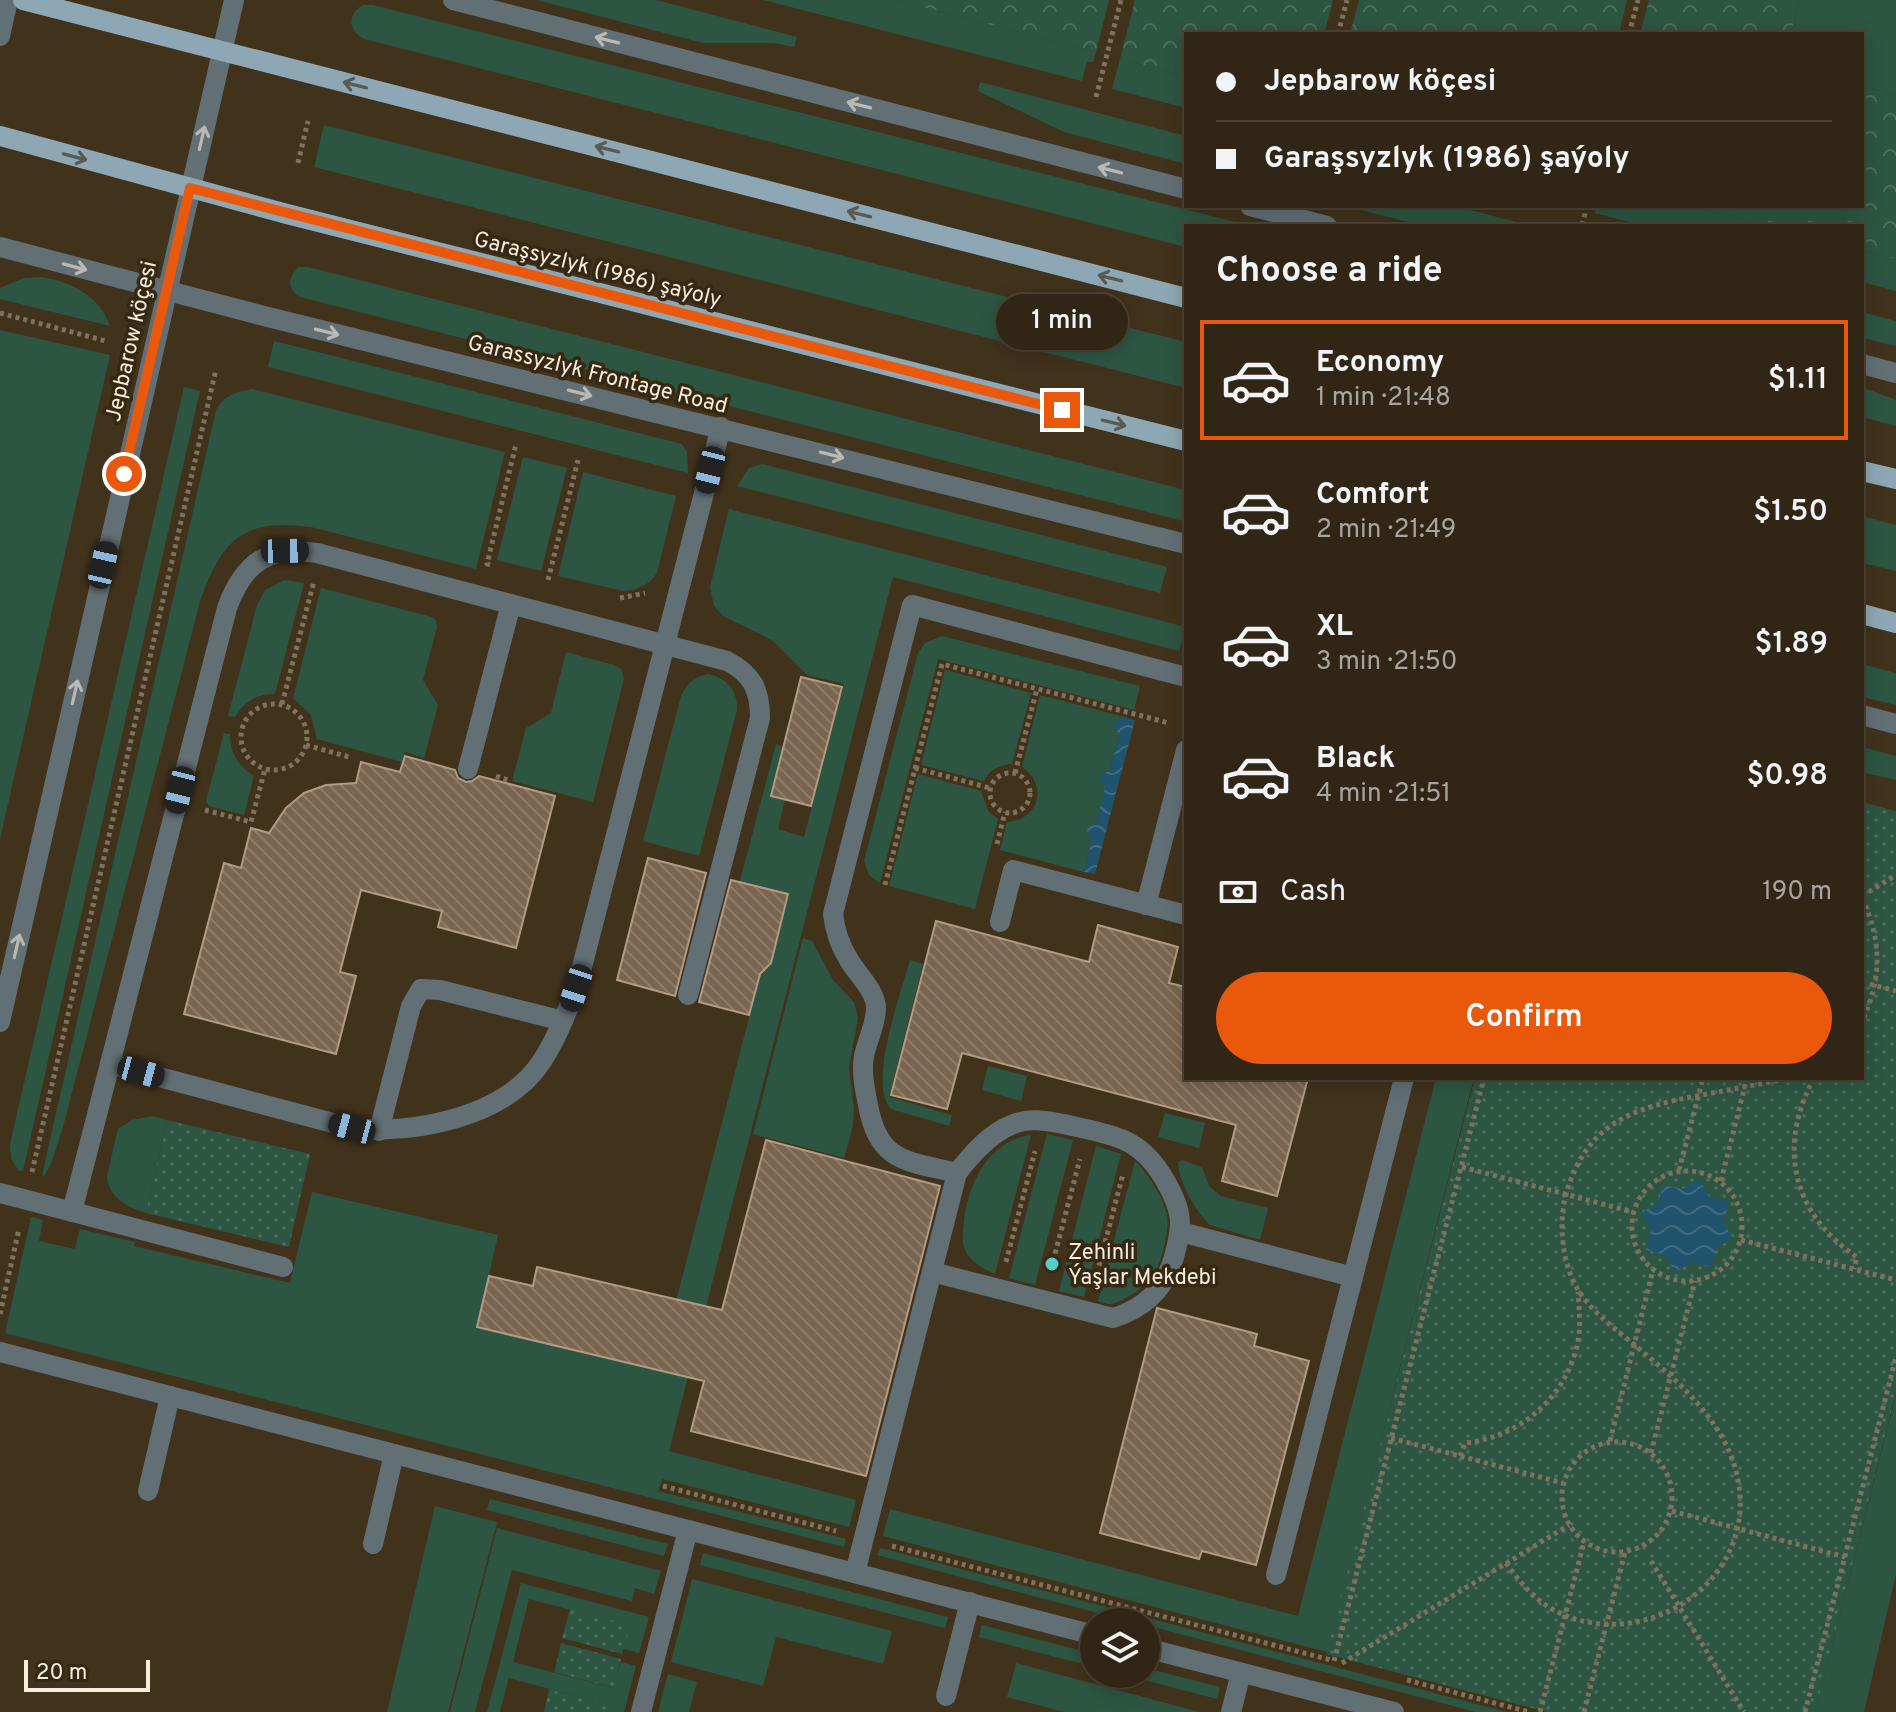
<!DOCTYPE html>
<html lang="en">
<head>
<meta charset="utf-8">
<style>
	:root { --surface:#312615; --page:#3d3222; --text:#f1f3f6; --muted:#a8a5a0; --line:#4c4334; --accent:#ea580c }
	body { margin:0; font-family:Overpass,sans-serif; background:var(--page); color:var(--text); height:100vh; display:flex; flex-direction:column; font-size:30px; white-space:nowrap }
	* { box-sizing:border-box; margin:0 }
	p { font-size:26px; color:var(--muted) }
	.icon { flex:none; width:44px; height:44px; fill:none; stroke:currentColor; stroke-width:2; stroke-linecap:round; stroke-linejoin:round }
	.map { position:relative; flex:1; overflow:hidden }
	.drawer { position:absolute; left:1184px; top:224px; width:680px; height:856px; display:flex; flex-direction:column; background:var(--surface); border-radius:0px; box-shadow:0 4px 20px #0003,0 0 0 2px var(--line) }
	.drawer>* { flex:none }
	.banner { position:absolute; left:1184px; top:32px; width:680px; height:176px; border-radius:0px; box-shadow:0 4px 20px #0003,0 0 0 2px var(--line); display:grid; align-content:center; height:176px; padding:0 32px; background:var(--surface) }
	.controls { position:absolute; left:1080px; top:1608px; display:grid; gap:16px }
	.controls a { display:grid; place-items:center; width:80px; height:80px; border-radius:50%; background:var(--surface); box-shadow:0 4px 20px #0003,0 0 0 2px var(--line); font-size:40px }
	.scale { position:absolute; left:24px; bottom:20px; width:126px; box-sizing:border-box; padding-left:8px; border:4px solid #f5ecde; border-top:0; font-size:22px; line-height:28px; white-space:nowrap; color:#f5ecde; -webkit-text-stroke:6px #362812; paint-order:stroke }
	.end { position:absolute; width:36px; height:36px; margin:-18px; border:10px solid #ea580c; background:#fff; box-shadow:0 0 0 4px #fff }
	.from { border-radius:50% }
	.bubble { position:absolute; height:56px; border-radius:28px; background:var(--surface); box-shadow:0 4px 20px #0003,0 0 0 2px var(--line); font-size:26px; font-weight:600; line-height:56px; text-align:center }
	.car { position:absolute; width:24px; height:48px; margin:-24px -12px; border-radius:10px; box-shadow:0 0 6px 2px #0007; background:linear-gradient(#222 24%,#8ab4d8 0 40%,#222 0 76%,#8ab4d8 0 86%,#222 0) }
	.banner b { display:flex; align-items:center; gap:28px; height:76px; font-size:30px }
	.banner b+b { border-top:2px solid var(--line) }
	.banner i { width:20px; height:20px; background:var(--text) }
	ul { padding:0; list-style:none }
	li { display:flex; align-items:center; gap:24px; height:120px; margin:0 16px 12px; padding:0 16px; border:4px solid transparent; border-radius:0px }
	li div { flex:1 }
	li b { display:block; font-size:30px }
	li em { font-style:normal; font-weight:600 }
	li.current { border-color:var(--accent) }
	li>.icon { width:72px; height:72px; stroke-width:1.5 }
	h2 { padding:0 32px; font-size:36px; line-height:96px }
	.pay { display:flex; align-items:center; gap:20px; height:88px; padding:0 32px; font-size:30px }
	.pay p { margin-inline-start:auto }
	.button { display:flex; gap:16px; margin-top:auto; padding:16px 32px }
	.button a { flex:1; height:92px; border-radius:48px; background:var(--accent); color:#fff; font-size:32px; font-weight:600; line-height:92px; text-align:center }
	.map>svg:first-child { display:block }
	.grass { fill:#2d5642 }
	.forest { fill:url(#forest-crowns) }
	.park { fill:url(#park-dots) }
	.water { fill:url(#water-waves) }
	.building { fill:url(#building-back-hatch); stroke:#b19b84; stroke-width:2 }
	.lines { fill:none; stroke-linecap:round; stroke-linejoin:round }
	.path { stroke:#7e715e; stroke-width:5; stroke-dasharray:4 4; stroke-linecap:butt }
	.service { stroke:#626f75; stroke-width:20 }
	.minor { stroke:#626f75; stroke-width:20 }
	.primary { stroke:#8da8b4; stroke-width:20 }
	.oneway { stroke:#babab4 }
	.oneway2 { stroke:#595b53 }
	.route { stroke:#ea580c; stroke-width:10 }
	.poi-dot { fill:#54cdc6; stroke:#362812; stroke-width:3 }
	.labels { text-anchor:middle; stroke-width:7; stroke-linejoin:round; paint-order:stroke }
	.street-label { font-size:22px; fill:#f5ecde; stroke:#362812 }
	.poi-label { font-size:22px; fill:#f5ecde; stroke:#362812; text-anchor:start }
</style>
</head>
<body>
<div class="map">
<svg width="1896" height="1712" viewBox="0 0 1896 1712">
	<defs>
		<pattern id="forest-crowns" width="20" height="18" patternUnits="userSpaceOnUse" patternTransform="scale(2)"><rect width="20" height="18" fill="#2d5642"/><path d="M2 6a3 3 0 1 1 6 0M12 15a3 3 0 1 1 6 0" fill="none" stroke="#4c6e5d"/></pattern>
		<pattern id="park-dots" width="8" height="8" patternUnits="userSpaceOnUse" patternTransform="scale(2)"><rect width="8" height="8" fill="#2d5642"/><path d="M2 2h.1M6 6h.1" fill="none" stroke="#4c6e5d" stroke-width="1.8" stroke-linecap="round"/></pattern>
		<pattern id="water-waves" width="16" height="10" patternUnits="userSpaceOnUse" patternTransform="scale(2)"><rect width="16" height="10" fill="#20536e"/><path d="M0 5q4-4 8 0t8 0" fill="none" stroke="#416c82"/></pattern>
		<pattern id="building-back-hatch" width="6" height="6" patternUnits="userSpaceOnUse" patternTransform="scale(2)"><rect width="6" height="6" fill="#7a6650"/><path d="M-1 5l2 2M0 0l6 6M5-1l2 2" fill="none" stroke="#8e7c69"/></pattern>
	</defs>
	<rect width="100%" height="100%" fill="#41321c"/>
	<g class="grass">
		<polygon points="537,0 656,0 797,37 794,47 774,43 703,43"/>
		<polygon points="763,0 895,0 1096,52 1093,62 1087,62 1082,81"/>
		<polygon points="1799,0 1896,0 1896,95 1862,86 1862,34 1791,34"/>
		<path d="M363 5H373L1251 226H1186V247L364 39C348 30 347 14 363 5Z"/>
		<polygon points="1120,59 1186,76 1186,108 1112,89"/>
		<polygon points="980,82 1186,136 1186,164 1064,132 978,91"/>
		<polygon points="324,125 1186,342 1186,388 314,167"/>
		<polygon points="1346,206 1455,206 1532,226 1424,226"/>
		<polygon points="1596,206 1692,206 1769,226 1644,226 1595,213"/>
		<polygon points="1862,250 1896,259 1896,291 1862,282"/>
		<path d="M299 267H308L1186 490 1183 521 300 297C287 289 287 278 299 267Z"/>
		<path d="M40 277C70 281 99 295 110 326L0 299V288L24 278Z"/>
		<polygon points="1862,312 1896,321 1896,346 1862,338"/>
		<polygon points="0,330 110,355 0,839"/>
		<polygon points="274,341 682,444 687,452 688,473 268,367"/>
		<polygon points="184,387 200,391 23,1171 19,1171 11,1159 10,1144"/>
		<polygon points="1862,387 1896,400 1896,426 1862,417"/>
		<path d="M252 389 505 452 476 569 311 527C245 518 223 538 201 598L63 1127 51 1164 44 1176 42 1175 216 410C224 395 236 392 252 389Z"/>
		<polygon points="523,457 567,468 541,571 497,560"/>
		<polygon points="762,464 1167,567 1160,593 737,486 749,468"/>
		<polygon points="583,472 676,496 657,573 650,582 634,590 623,591 558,576"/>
		<polygon points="729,509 1186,627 1179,651 893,577 669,1451 856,1500 849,1527 662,1479 658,1491 846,1539 844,1547 5,1333 31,1217 43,1220 39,1241 75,1249 80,1229 135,1242 134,1246 290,1283 312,1192 498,1235 477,1328 658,1371 760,975 771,964 789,895 740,881 776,744 783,747 770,796 785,800 778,829 804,837 844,684 807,675 772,640 723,616 714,606 710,587"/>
		<polygon points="1862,516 1896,525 1896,571 1862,563"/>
		<path d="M285 580 304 583 275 694C257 694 245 701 235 717L228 716 257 605 265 590Z"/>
		<polygon points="321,588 432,617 436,620 437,627 423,680 438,705 424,758 405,752 402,762 317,739 311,715 293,698"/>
		<polygon points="942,636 1140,686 1134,710 938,659 880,883 869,875 864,861 918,653 925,643"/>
		<polygon points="566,652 614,665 621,669 624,678 593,802 512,781 526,728 551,713"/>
		<polygon points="1862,664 1896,673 1896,705 1862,697"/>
		<path d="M945 670 1031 693 1012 764C1000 765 989 769 984 781L921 765Z"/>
		<path d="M709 674C729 680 737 690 737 710L699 856 643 841 681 696C688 682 694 677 709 674Z"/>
		<path d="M1040 695 1124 717 1113 723 1119 735 1084 872 1000 850 1007 822C1040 820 1048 784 1022 767Z"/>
		<path d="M224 733 230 734C230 753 238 766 254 776L244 815 209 806 206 801Z"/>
		<polygon points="1862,747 1896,756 1896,780 1862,772"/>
		<polygon points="918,774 981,791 988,811 998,819 975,909 889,886"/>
		<polygon points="803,938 812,941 833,980 854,1002 858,1018 849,1067 854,1109 853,1126 844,1158 753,1134"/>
		<path d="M910 960 923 964 889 1097 952 1115 949 1126 891 1109C867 1084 901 993 910 960Z"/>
		<polygon points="988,1066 1027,1076 1021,1101 982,1090"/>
		<polygon points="1436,1078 1474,1078 1327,1652 883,1536 890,1509 1298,1616"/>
		<polygon points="1165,1113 1205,1123 1199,1148 1158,1137"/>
		<path d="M153 1116 167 1120 146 1213C128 1208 108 1197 107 1176L118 1129 132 1120Z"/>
		<polygon points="1047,1134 1073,1140 1035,1285 1009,1278"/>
		<path d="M1031 1135 995 1274C984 1269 972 1263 966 1252 961 1243 963 1231 964 1221 968 1184 989 1140 1031 1135Z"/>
		<polygon points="1096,1146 1121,1154 1084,1297 1059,1291"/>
		<path d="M1182 1160 1202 1167 1209 1186 1221 1196 1268 1208 1260 1240 1210 1225C1195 1210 1179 1183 1178 1162Z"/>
		<path d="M1135 1161C1148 1174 1163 1197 1167 1215 1170 1231 1161 1263 1153 1277 1146 1286 1122 1303 1110 1304 1108 1304 1100 1302 1098 1301Z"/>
		<polygon points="1896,1395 1896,1574 1864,1712 1815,1712"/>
		<polygon points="490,1499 668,1544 664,1556 487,1510"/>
		<polygon points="435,1506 497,1522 448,1712 387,1712"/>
		<polygon points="497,1528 661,1571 654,1594 635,1588 632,1601 512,1570 475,1712 450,1712"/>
		<polygon points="880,1548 1507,1712 1476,1712 1146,1625 1146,1622 1133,1622 877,1555"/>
		<polygon points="703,1553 948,1617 945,1628 700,1565"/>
		<polygon points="692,1579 892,1631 883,1664 776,1637 763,1686 671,1662"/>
		<polygon points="521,1583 649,1617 639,1653 623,1649 629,1625 529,1599 513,1662 613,1688 621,1662 636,1666 624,1712 608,1712 609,1705 509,1678 500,1712 487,1712"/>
		<polygon points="982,1625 1094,1654 1094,1667 979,1637"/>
		<polygon points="1016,1663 1200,1712 1064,1712 1007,1697"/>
		<polygon points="1146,1668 1220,1687 1217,1699 1121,1674 1146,1674"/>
		<polygon points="668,1674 697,1682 689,1712 658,1712"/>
	</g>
	<g class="forest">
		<polygon points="895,0 1109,0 1096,52"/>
		<polygon points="1135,0 1333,0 1324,34 1186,34 1186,76 1120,59"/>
		<polygon points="1359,0 1627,0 1619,34 1350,34"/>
		<polygon points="1649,0 1799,0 1791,34 1640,34"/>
		<polygon points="1862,86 1896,95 1896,259 1862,250 1862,226 1769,226 1692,206 1862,206"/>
	</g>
	<g class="park">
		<polygon points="1862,802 1896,811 1896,1393 1815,1712 1547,1712 1326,1654 1475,1078 1862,1078"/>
		<polygon points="167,1120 310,1154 289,1247 146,1213"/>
		<polygon points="570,1609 630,1625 622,1654 562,1638"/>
		<polygon points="561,1643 621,1659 614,1688 554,1672"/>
		<polygon points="549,1689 610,1705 608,1712 544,1712"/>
	</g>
	<g class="water">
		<polygon points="1124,717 1135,720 1095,874 1084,872 1092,840 1086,828 1097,822 1105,788 1098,777 1110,770 1119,735 1113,723"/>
		<polygon points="1699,1179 1709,1196 1729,1202 1723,1221 1733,1238 1716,1248 1711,1267 1692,1262 1675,1272 1665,1255 1646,1250 1651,1231 1641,1213 1658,1204 1663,1185 1682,1189"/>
	</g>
	<g class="building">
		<polygon points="801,677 842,687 811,806 771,796"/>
		<polygon points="405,756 455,770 458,778 466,782 472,781 479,776 555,796 516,948 438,927 442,911 361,890 340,972 356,976 336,1054 184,1014 224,863 241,868 251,828 269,833 286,808 304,793 326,785 356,783 361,762 400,772"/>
		<polygon points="648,858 706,873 675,996 617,980"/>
		<polygon points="731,880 788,894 771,963 760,974 749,1015 699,1002"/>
		<polygon points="936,921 1089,962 1098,925 1178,947 1169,983 1186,987 1186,1078 1308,1078 1277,1196 1222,1181 1236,1125 962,1053 947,1109 891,1095"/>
		<polygon points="766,1140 940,1186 866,1476 691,1431 704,1381 477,1327 489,1276 533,1286 537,1267 722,1310"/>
		<polygon points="1157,1308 1257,1334 1254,1346 1309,1361 1256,1565 1202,1551 1199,1559 1100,1533"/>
	</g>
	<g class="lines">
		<g class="path">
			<polyline points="1338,34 1347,0"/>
			<polyline points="1629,34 1638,0"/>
			<polyline points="1096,97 1121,0"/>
			<polyline points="298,163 308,121"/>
			<polyline points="1582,225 1587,206"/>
			<polyline points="0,313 106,341"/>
			<polyline points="490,565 487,564 516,444"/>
			<polyline points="548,580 578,460"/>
			<polyline points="620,598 645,593"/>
			<circle cx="274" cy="737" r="33"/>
			<polyline points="282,704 314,581"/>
			<polyline points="306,745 349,757"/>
			<polyline points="915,768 990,788"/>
			<circle cx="1010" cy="793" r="20"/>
			<polyline points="1015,773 1037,689"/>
			<polyline points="496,776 508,780"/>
			<polyline points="205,810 251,822 265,769"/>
			<polyline points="997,844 1005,812"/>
			<polyline points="885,885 942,664 1169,723"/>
			<polyline points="1862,896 1896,875"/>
			<path d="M1862 898C1882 940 1882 979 1862 1021"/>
			<polyline points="1862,982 1896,991"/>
			<path d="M1814 1078C1777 1146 1792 1214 1857 1257L1854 1269"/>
			<polyline points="1462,1167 1633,1212"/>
			<polyline points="1679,1170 1703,1078"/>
			<circle cx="1687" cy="1226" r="55"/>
			<polyline points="32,1172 216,369"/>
			<polyline points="1721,1181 1747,1078"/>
			<polyline points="1741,1240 1896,1280"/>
			<polyline points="1006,1262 1035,1151"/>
			<polyline points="1051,1269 1080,1159"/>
			<polyline points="1095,1281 1123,1174"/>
			<polyline points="0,1314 19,1229"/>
			<polyline points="1391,1438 1563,1483"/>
			<polyline points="1610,1441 1653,1270"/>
			<circle cx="1617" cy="1497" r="55"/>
			<polyline points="1651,1453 1695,1281"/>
			<path d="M1460 1456 1465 1443C1521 1437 1566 1397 1578 1342 1581 1325 1579 1309 1578 1292"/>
			<polyline points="663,1486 836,1531"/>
			<polyline points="1672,1511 1845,1557"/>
			<polyline points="892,1546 1331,1660"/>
			<polyline points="1651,1561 1744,1712"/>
			<path d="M1506 1563C1519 1581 1533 1598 1552 1609 1634 1655 1746 1592 1740 1496 1736 1431 1684 1386 1637 1347 1617 1330 1595 1315 1580 1293 1562 1267 1558 1224 1566 1194 1587 1121 1636 1107 1702 1095 1732 1089 1762 1084 1791 1078"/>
			<polyline points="1334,1661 1484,1078"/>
			<polyline points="1342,1663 1569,1525"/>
			<polyline points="1407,1680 1529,1712"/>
			<polyline points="1540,1712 1584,1542"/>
			<polyline points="1584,1712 1625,1552"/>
			<polyline points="1805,1712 1896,1357"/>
		</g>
		<g class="service">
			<polyline points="468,769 511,604"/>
			<polyline points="1146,905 1186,750"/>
			<polyline points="1000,922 1013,870 1186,915"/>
			<path d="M110 1064 352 1128C413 1135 506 1117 542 1061 560 1033 571 1002 581 971L721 427"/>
			<polyline points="379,1131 411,1006 421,989 440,990 563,1021"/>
			<path d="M957 1173C908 1161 878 1163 868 1105 865 1089 861 1072 864 1056 867 1041 876 1024 876 1008 876 991 857 974 849 960 840 946 835 931 833 914L912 605 1186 677"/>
			<polyline points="0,1193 283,1267"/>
			<path d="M72 1212 227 608C244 562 268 545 317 553L727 661C752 674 760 689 760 718L688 995"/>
			<polyline points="1181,1232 1353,1277 1404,1078"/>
			<polyline points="148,1491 170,1396"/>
			<polyline points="373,1544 394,1454"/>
			<path d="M855 1573 957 1173C971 1155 989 1134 1011 1125 1031 1116 1056 1122 1077 1127 1121 1137 1143 1141 1166 1182 1183 1212 1183 1224 1174 1257 1165 1289 1145 1308 1113 1318L932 1272"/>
			<polyline points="1276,1575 1353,1277"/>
			<polyline points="946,1696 970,1602"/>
			<polyline points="641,1712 688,1530"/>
			<polyline points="1231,1712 1241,1673"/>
		</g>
		<g class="minor">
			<polyline points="453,0 1186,189"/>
			<polyline points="0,36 8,0"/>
			<polyline points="1250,206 1327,226"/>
			<polyline points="0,247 264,316 1186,544"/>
			<polyline points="1862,364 1896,373"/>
			<polyline points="1862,715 1896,724"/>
			<polyline points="0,1022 234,0"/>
			<polyline points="0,1352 1094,1635"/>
			<polyline points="1146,1648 1394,1712"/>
		</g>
		<g class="primary">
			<polyline points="23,0 1186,298"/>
			<polyline points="0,136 287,214 1186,441"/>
			<polyline points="1862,471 1896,479"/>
			<polyline points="1862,614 1896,623"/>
		</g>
	</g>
	<defs><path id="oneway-shaft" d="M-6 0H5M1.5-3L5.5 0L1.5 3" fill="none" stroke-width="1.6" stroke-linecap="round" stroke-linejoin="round" transform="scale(2)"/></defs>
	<g class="oneway">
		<use href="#oneway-shaft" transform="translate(607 40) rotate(-166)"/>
		<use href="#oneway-shaft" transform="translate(859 105) rotate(-166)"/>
		<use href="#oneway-shaft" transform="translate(202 138) rotate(-77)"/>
		<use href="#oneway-shaft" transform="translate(1110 170) rotate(-166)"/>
		<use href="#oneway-shaft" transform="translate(75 267) rotate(15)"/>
		<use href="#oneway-shaft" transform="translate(327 332) rotate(14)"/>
		<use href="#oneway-shaft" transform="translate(580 393) rotate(14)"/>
		<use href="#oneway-shaft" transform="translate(832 455) rotate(14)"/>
		<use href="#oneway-shaft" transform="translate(75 692) rotate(-77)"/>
		<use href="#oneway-shaft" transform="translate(17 946) rotate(-77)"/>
	</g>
	<g class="oneway2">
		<use href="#oneway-shaft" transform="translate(355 85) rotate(-166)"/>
		<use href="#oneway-shaft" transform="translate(607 149) rotate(-166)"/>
		<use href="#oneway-shaft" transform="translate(75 157) rotate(15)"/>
		<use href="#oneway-shaft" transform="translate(859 214) rotate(-166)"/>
		<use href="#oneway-shaft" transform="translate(1110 278) rotate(-166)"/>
		<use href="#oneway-shaft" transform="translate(1114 423) rotate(14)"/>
	</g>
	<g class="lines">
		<polyline class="route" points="124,474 190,188 1062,410"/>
	</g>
	<circle class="poi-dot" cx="1052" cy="1264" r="8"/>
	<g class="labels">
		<g class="street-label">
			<text transform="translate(598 268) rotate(14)" y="8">Garaşsyzlyk (1986) şaýoly</text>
			<text transform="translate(130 341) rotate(-77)" y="8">Jepbarow köçesi</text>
			<text transform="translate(598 373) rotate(14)" y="8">Garassyzlyk Frontage Road</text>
		</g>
		<g class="poi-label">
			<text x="1068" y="1259">Zehinli<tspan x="1068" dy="25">Ýaşlar Mekdebi</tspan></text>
		</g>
	</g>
</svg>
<div class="controls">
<a><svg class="icon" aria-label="layers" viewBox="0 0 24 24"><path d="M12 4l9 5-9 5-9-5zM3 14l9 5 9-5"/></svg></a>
</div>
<div class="scale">20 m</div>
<i class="end from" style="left:124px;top:474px"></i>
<i class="end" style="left:1062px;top:410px"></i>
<div class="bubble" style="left:996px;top:294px;width:132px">1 min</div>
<i class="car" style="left:710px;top:470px;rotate:194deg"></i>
<i class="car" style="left:285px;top:551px;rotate:89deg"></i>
<i class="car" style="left:103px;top:565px;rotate:13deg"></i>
<i class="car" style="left:180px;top:790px;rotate:194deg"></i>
<i class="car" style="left:576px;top:988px;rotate:198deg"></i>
<i class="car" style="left:141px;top:1072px;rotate:105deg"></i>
<i class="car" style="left:352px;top:1128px;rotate:285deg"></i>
<div class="banner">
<b><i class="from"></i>Jepbarow köçesi</b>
<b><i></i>Garaşsyzlyk (1986) şaýoly</b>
</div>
<section class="drawer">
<h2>Choose a ride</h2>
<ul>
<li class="current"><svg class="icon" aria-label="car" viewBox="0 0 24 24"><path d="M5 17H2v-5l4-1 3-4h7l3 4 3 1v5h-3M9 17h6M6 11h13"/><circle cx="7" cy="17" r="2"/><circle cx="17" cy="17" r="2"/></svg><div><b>Economy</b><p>1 min · 21:48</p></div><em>$1.11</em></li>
<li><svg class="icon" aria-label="car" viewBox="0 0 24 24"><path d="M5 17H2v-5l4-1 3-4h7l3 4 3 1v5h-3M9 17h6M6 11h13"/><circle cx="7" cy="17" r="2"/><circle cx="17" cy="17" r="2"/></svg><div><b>Comfort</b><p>2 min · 21:49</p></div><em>$1.50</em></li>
<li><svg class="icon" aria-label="car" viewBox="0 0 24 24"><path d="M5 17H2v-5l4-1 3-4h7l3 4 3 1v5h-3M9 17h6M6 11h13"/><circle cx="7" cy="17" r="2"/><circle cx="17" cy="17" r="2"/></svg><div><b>XL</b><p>3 min · 21:50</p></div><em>$1.89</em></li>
<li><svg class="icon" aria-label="car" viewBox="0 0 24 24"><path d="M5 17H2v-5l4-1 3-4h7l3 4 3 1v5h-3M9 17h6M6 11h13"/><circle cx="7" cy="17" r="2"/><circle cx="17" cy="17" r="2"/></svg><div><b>Black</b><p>4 min · 21:51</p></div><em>$0.98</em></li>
</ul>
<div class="pay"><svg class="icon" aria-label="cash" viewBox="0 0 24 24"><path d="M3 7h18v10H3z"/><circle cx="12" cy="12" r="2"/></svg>Cash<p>190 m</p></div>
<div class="button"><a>Confirm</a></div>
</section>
</div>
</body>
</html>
